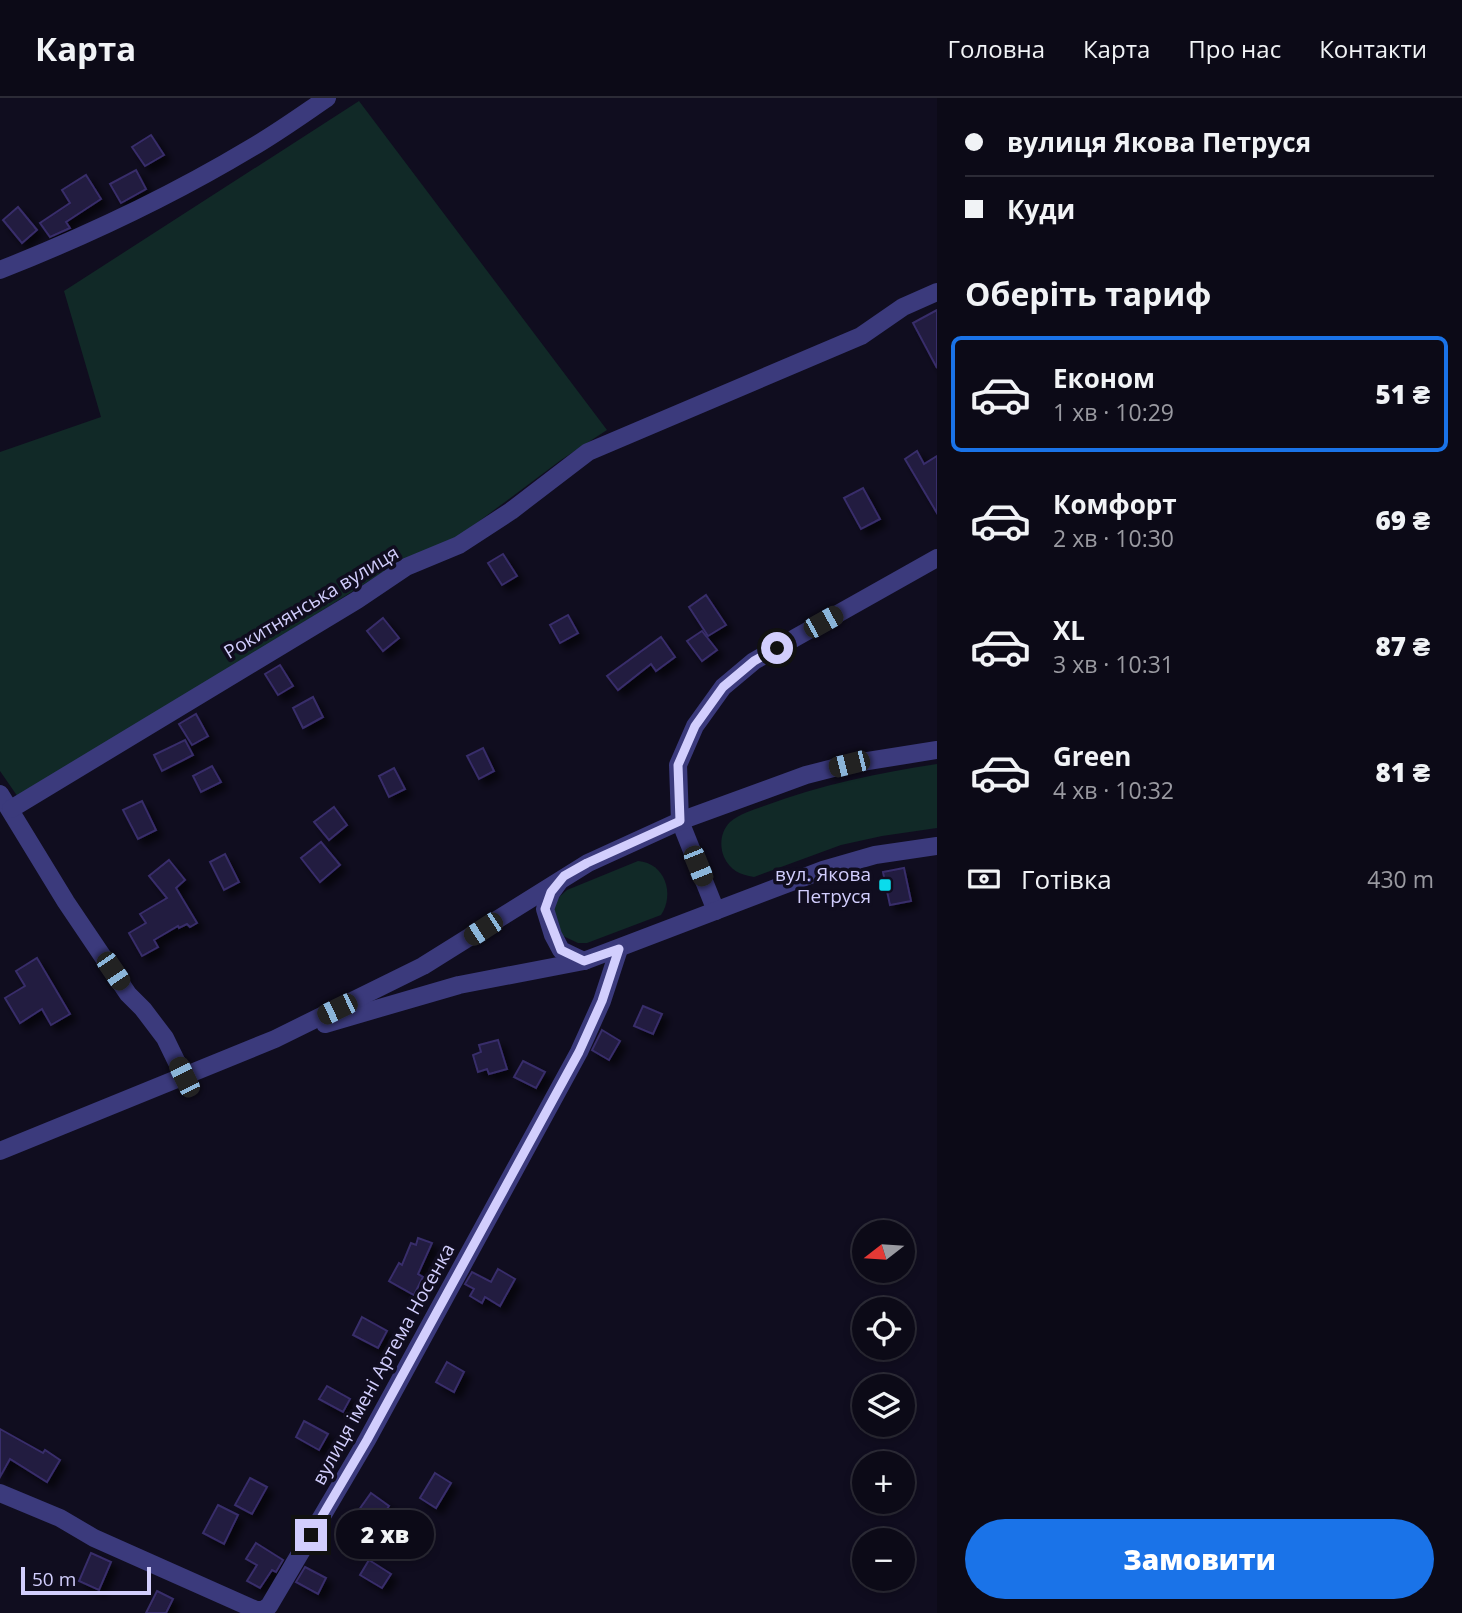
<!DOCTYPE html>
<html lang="uk">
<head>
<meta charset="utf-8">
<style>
	:root { --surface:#0c0a17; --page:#151320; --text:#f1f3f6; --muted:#9a9aa1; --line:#2c2b36; --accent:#1a73e8 }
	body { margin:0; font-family:"Open Sans",sans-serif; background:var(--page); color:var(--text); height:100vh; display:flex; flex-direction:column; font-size:26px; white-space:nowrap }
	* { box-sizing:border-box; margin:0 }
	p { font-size:23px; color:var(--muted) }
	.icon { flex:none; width:38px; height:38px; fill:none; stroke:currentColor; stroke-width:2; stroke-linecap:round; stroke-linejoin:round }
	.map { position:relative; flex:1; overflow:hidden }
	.panel { display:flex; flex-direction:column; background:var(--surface); width:525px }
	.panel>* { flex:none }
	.guide { display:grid; align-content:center; height:154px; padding:0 28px; background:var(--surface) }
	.needle { width:46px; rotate:253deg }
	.tools { position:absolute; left:852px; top:1122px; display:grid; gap:14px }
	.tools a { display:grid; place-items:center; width:63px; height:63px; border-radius:50%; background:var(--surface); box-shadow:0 4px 10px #0003,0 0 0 2px var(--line); font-size:35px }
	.scale { position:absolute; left:21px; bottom:18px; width:130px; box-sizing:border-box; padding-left:7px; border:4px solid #d2cefd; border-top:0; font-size:19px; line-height:24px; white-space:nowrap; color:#d2cefd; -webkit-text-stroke:5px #100d1f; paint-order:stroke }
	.end { position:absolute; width:32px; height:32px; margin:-16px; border:9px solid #d2cefd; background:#111; box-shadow:0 0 0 4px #111 }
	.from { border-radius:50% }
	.bubble { position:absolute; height:49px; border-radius:24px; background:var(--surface); box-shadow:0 4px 10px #0003,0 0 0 2px var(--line); font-size:23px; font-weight:800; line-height:49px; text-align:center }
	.car { position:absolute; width:21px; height:42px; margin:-21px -10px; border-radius:9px; box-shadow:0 0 5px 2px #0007; background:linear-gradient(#222 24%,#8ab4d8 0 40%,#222 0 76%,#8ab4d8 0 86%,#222 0) }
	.guide b { display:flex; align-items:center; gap:24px; height:66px; font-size:26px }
	.guide b+b { border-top:2px solid var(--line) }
	.guide i { width:18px; height:18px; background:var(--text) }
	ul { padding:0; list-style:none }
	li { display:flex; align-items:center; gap:21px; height:116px; margin:0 14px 10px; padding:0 14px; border:4px solid transparent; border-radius:10px }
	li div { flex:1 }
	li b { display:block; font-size:26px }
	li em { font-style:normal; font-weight:800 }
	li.selected { border-color:var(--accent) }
	li>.icon { width:63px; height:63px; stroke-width:1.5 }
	h2 { padding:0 28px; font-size:32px; line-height:84px }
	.pay { display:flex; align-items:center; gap:18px; height:77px; padding:0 28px; font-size:26px }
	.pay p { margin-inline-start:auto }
	.button { display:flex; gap:14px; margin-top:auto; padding:14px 28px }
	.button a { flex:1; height:80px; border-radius:42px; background:var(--accent); color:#fff; font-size:28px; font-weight:800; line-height:80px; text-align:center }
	header { display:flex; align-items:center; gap:42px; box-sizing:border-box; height:98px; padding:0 35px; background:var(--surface); border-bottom:2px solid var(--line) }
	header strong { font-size:33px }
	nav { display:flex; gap:38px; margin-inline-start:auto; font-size:24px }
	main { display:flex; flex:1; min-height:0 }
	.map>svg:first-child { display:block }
	.green { fill:#112927 }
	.building { fill:#211a3f; stroke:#382d6a; stroke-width:2; filter:url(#shadow) }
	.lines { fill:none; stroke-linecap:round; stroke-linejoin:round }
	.minor { stroke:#3b3a7c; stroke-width:18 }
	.route { stroke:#d2cefd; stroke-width:9 }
	.poi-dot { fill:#0adcec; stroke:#100d1f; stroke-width:2.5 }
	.labels { text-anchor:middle; stroke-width:7; stroke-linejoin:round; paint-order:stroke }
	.street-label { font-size:19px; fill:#d2cefd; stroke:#100d1f }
	.poi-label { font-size:19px; fill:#d2cefd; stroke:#100d1f; text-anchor:end }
</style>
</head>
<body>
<header>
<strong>Карта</strong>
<nav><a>Головна</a><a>Карта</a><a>Про нас</a><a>Контакти</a></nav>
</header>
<main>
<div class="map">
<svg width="937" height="1515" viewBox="0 0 937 1515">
	<defs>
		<filter id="shadow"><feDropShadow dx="6" dy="6" stdDeviation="3.5" flood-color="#0009"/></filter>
	</defs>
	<rect width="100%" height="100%" fill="#100d1f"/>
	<g class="green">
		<polygon points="359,3 607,332 561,362 454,442 393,468 20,702 0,673 0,354 101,319 64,193"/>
		<path d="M937 666V730L882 738 841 747 754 779C740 777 730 772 724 759 719 747 721 733 730 724 739 716 753 712 764 708 821 687 877 675 937 666Z"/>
		<path d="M638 763C665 765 675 796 661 817L587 845H578L561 837 553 809 558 800 567 792Z"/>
	</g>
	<g class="building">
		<polygon points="151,37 164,57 145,68 132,49"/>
		<polygon points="136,72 146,91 121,105 110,86"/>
		<polygon points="86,77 101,101 66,124 70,130 50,139 40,125 70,105 62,92"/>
		<polygon points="18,109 37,132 22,145 3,122"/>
		<polygon points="937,212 937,270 913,225"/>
		<polygon points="917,353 924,366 937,358 937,415 905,361"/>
		<polygon points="863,390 880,421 861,431 844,400"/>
		<polygon points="503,456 517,478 502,487 488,465"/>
		<polygon points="706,497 726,527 708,538 689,509"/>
		<polygon points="568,517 578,535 560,545 550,527"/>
		<polygon points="383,520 399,540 383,553 367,533"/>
		<polygon points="702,533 717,552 702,563 687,543"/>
		<polygon points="661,539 675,559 656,573 651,566 618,592 607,578"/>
		<polygon points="280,567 293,588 278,597 265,576"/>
		<polygon points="313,599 323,619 303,630 293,610"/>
		<polygon points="196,616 208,638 192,647 179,626"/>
		<polygon points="185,642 193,657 162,673 154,657"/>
		<polygon points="483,650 494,673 479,681 467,658"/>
		<polygon points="212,668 221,684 201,694 193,678"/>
		<polygon points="394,670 405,691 389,699 379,678"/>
		<polygon points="142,703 156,732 138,741 123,712"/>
		<polygon points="334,709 347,727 329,742 314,724"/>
		<polygon points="321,744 340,767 320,784 301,760"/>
		<polygon points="225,756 239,784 224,792 210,764"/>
		<polygon points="169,762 185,782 176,790 197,825 190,829 187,826 179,830 178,828 154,842 158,849 142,858 129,835 146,825 140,816 167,800 149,778"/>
		<polygon points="904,770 911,803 890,807 883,774"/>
		<polygon points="37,860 70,916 51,927 42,911 20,925 5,900 25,888 16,873"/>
		<polygon points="643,908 662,916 653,936 634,928"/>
		<polygon points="602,932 620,943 609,962 592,952"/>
		<polygon points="498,942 507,971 489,976 487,971 478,974 473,957 481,954 479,947"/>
		<polygon points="523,963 545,974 536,990 514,979"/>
		<polygon points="418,1140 432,1145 418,1176 423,1179 414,1197 389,1183 399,1165 402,1167 411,1145 416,1147"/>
		<polygon points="498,1171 515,1181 500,1208 485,1199 482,1205 470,1198 474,1191 465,1186 472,1174 491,1184"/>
		<polygon points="362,1219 387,1233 378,1250 353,1237"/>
		<polygon points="447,1264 464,1274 454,1294 436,1284"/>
		<polygon points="327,1288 350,1301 343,1314 319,1301"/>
		<polygon points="304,1323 328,1336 319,1352 296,1339"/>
		<polygon points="0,1331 43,1355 45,1352 60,1362 47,1384 10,1361 0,1379"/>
		<polygon points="435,1375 451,1385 436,1410 420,1400"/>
		<polygon points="250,1380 267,1389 252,1416 235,1407"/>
		<polygon points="371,1395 389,1408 369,1436 351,1423"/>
		<polygon points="218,1407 238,1417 224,1446 203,1435"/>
		<polygon points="256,1445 283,1462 276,1474 272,1472 260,1490 247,1483 257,1467 246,1461"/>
		<polygon points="91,1455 111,1464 99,1492 79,1483"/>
		<polygon points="369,1462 391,1476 382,1490 360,1477"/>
		<polygon points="305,1469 326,1480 318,1496 296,1484"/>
		<polygon points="157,1493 173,1501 166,1515 146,1515"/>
	</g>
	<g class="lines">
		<g class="minor">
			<path d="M0 172C86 138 171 98 251 50 277 35 302 17 327 0"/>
			<polyline points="0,696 66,804 128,896 143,911 165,940 184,979"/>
			<polyline points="11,711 357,502 406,469 459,447 511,413 588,354 861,238 903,209 937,194"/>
			<polyline points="559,784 551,795 545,811 553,837 561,852 584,863"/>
			<polyline points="716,813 680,723 678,667 695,628 723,589 754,563 937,460"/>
			<polyline points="325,926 459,887 584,863 823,772 875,757 937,748"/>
			<polyline points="0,1053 275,941 423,868 588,765 680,723 806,677 849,666 937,652"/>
			<polyline points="0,1395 60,1420 94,1440 256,1512 263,1512 269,1508 367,1342 579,954 602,903 619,851"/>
		</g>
	</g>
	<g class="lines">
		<polyline class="route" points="311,1437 367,1342 579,954 602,903 619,851 584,863 561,852 545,811 551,794 564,778 587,765 680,723 678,667 695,628 723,589 754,563 777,550"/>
	</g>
	<rect class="poi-dot" x="878" y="780" width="14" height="14" rx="3.5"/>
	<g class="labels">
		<g class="street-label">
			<text transform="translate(311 504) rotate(-31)" y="7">Рокитнянська вулиця</text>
			<text transform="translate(383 1266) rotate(-61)" y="7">вулиця імені Артема Носенка</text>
		</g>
		<g class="poi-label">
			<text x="871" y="783">вул. Якова<tspan x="871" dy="22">Петруся</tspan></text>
		</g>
	</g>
</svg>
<div class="tools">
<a><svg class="needle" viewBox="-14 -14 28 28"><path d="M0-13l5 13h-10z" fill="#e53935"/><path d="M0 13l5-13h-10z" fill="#9a9aa1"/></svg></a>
<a><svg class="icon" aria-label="locate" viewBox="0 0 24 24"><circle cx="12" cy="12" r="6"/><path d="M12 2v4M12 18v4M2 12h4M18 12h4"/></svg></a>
<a><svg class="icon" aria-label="layers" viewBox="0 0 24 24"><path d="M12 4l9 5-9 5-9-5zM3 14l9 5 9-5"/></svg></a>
<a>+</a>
<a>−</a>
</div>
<div class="scale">50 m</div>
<i class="end from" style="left:777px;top:550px"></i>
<i class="end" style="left:311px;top:1437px"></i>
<div class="bubble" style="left:336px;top:1412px;width:98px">2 хв</div>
<i class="car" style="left:823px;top:524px;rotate:61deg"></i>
<i class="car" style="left:849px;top:666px;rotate:256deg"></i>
<i class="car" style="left:698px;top:768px;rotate:158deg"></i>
<i class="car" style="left:483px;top:831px;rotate:237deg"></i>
<i class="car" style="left:113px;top:873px;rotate:146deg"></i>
<i class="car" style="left:337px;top:911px;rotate:244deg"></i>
<i class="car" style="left:184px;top:979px;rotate:334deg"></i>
</div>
<section class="panel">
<div class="guide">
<b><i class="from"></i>вулиця Якова Петруся</b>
<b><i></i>Куди</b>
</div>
<h2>Оберіть тариф</h2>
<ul>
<li class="selected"><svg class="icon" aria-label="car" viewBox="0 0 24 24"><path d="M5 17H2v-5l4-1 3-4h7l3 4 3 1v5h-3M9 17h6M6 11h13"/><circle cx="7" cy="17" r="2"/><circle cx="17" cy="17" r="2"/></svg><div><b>Економ</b><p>1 хв · 10:29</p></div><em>51 ₴</em></li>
<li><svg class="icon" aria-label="car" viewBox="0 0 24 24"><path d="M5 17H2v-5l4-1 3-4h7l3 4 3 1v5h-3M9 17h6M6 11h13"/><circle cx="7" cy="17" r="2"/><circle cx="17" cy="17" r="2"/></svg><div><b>Комфорт</b><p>2 хв · 10:30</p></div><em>69 ₴</em></li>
<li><svg class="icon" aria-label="car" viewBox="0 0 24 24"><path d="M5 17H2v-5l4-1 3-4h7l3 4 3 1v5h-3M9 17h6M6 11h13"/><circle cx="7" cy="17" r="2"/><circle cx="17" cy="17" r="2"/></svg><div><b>XL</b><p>3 хв · 10:31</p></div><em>87 ₴</em></li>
<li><svg class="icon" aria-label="car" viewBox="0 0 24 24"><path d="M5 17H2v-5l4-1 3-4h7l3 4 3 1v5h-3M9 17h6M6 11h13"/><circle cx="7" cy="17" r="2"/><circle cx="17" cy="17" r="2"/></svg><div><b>Green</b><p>4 хв · 10:32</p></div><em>81 ₴</em></li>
</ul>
<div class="pay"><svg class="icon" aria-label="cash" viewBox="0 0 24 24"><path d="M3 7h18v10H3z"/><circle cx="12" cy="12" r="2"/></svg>Готівка<p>430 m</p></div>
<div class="button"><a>Замовити</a></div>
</section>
</main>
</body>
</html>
